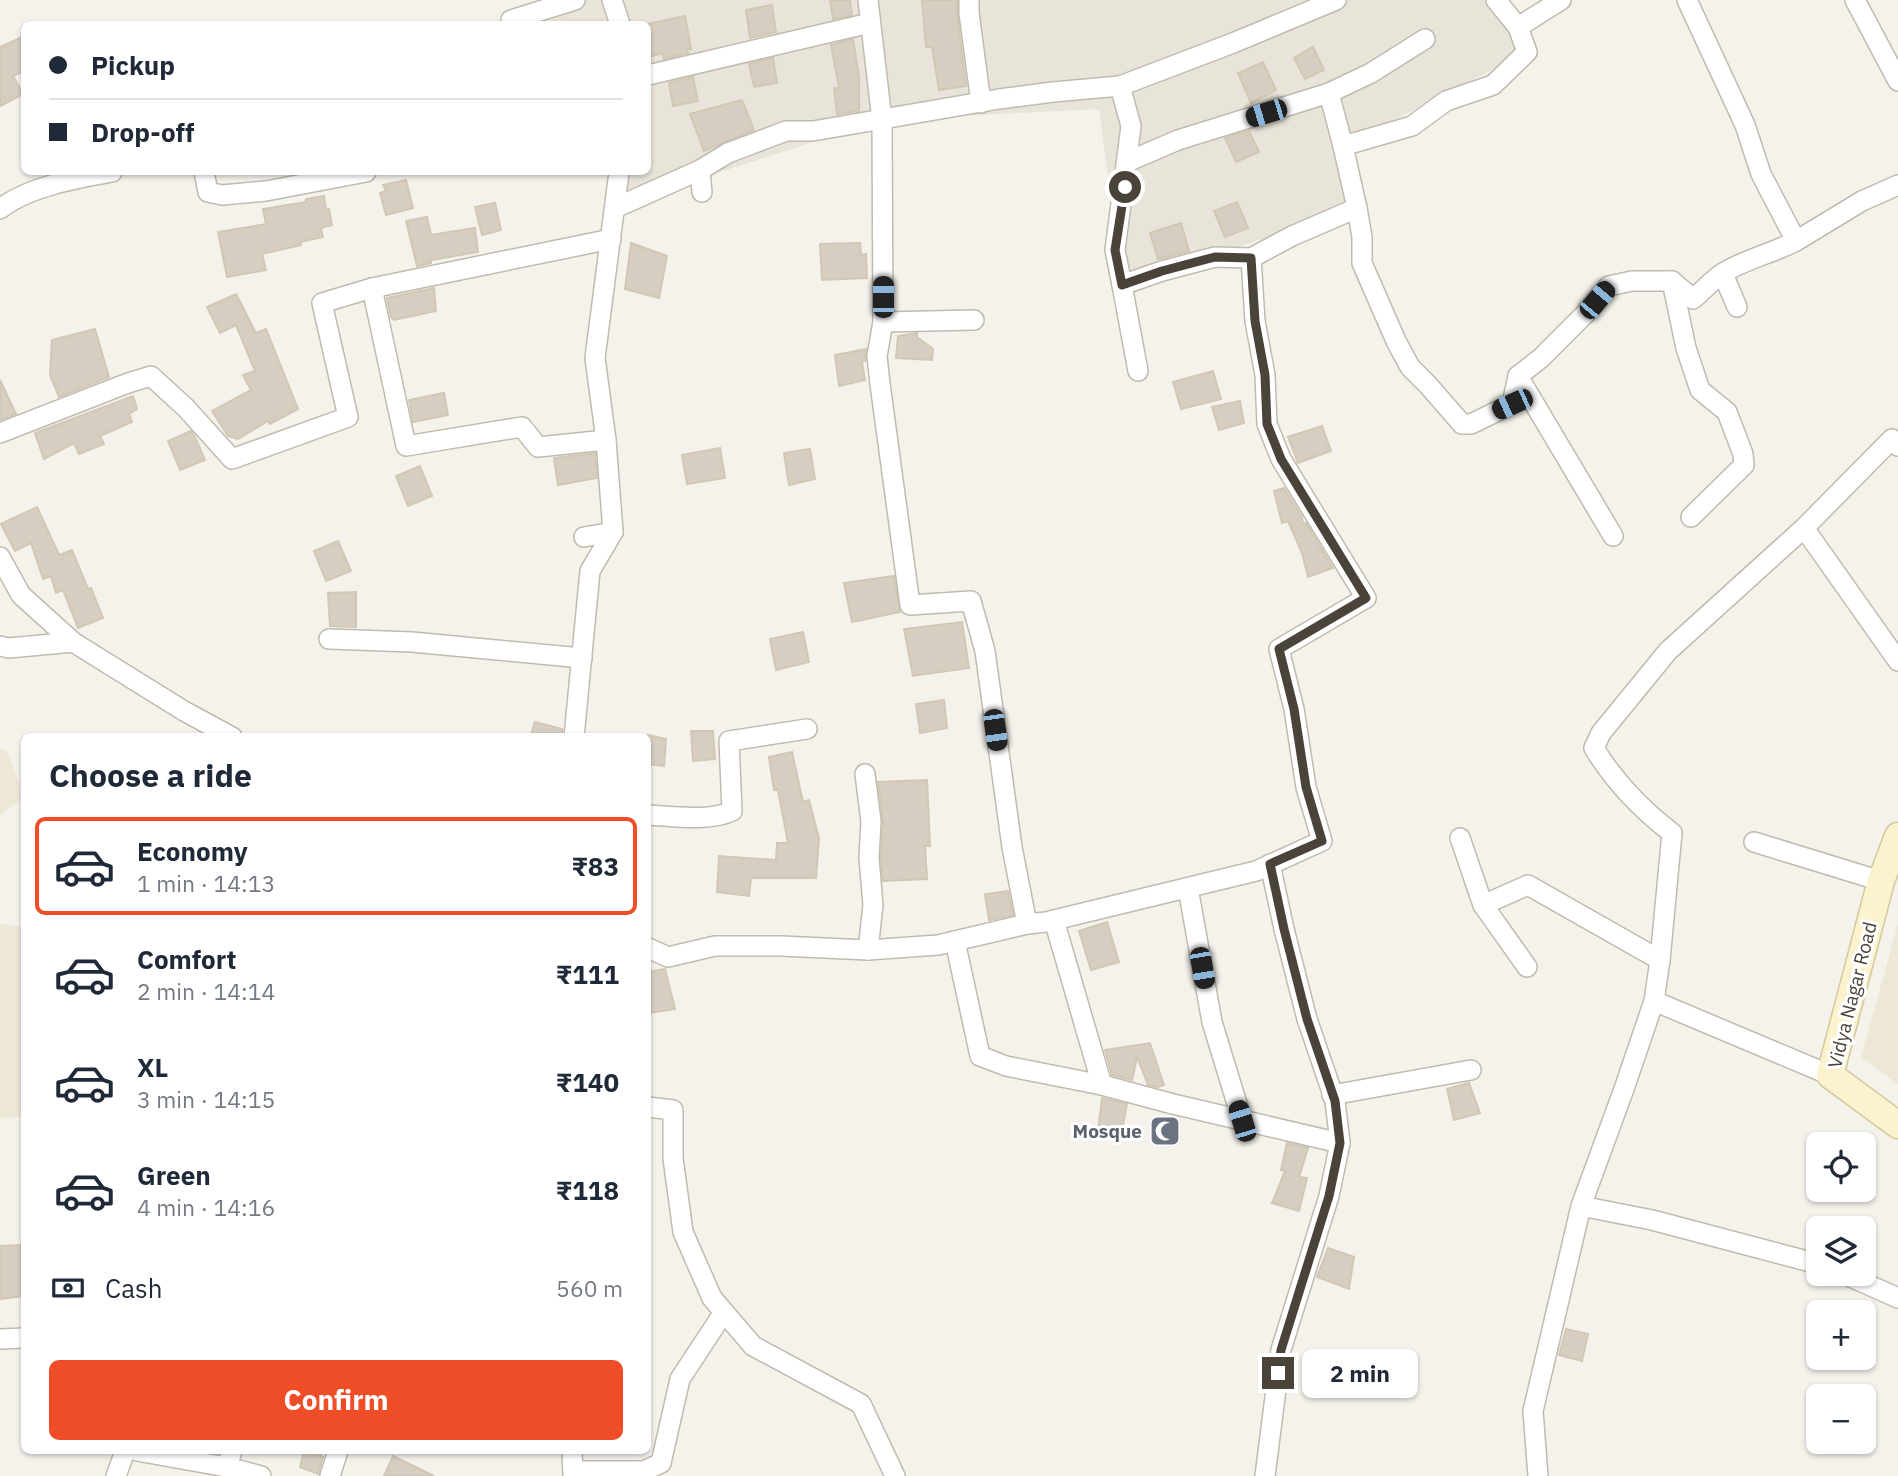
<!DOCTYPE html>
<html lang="en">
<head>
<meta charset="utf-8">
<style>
	:root { --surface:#fff; --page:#f2f2f3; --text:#1f2937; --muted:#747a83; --line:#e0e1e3; --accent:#ef4d28 }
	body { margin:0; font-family:"IBM Plex Sans",sans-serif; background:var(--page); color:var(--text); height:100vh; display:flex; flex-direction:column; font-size:26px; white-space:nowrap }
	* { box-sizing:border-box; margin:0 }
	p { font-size:23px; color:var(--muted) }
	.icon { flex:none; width:38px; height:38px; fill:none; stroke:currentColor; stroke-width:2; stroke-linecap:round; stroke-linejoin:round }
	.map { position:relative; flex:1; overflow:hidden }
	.side { position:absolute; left:21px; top:733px; width:630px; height:721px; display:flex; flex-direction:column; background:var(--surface); border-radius:10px; box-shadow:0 2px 5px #0004 }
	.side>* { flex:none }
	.top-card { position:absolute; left:21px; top:21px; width:630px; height:154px; border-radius:10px; box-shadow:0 2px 5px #0004; display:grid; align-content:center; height:154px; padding:0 28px; background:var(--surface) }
	.tools { position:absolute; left:1806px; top:1132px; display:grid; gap:14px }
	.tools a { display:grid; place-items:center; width:70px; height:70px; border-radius:10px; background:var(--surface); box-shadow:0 2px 5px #0004; font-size:35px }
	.end { position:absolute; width:32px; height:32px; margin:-16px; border:9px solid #494339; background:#fff; box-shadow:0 0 0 4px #fff }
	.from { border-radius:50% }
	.bubble { position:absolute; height:49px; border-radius:10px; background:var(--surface); box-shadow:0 2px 5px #0004; font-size:23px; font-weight:700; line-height:49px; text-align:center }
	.car { position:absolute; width:21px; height:42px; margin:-21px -10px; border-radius:9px; box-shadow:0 0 5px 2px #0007; background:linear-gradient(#222 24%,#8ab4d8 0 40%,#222 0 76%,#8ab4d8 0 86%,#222 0) }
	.top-card b { display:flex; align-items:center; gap:24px; height:66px; font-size:26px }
	.top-card b+b { border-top:2px solid var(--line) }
	.top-card i { width:18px; height:18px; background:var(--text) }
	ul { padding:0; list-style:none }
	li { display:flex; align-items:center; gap:21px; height:98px; margin:0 14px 10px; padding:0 14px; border:4px solid transparent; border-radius:10px }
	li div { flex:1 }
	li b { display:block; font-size:26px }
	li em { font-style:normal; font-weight:700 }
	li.on { border-color:var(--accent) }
	li>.icon { width:63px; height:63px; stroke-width:1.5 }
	h2 { padding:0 28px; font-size:32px; line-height:84px }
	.pay { display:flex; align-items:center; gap:18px; height:77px; padding:0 28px; font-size:26px }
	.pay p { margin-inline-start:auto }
	.action { display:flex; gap:14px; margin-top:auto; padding:14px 28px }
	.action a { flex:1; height:80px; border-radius:10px; background:var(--accent); color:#fff; font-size:28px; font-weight:700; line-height:80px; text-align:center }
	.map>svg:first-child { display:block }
	.residential { fill:#e9e4da }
	.education { fill:#ede7d6 }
	.building { fill:#d6cfc1; stroke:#d1c7b5; stroke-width:2 }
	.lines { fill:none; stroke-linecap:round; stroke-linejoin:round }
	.minor-casing { stroke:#c0bbae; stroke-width:22 }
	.secondary-casing { stroke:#d2c79d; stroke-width:29 }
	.minor { stroke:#fff; stroke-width:19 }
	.secondary { stroke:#fcf3ce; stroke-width:26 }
	.route { stroke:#494339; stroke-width:9 }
	.labels { text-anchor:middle; stroke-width:6; stroke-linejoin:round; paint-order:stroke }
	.street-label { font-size:19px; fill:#494339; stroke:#fff }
	.worship-label { font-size:19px; font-weight:bold; fill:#5b616d; stroke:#fff; text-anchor:end }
</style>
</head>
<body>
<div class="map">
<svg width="1898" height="1476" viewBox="0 0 1898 1476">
	<rect width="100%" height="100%" fill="#f5f2ec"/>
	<polygon class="residential" points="541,0 1495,0 1527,52 1343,146 1357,208 1122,285 1099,109 882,120 633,200 620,172 648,172 648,24 553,24"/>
	<g class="education">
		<polygon points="0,749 7,751 24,797 0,815"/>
		<polygon points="0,924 24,927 24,1117 0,1118"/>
		<polygon points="1898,924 1898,1084 1861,1057"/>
	</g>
	<g class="building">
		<polygon points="830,0 850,0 852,15 833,19"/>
		<polygon points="922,0 957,0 957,15 966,86 939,90 932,47 926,47"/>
		<polygon points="772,5 776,32 750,38 746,10"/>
		<polygon points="685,16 691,49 687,49 688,53 664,59 663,53 648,57 648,24"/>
		<polygon points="24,36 24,71 13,76 23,94 0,106 0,47"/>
		<polygon points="853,39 859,77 859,111 837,114 834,88 839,88 831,45"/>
		<polygon points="1313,47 1324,70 1305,79 1294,58"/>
		<polygon points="773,58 777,83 754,87 749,64"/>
		<polygon points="1263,62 1276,90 1251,103 1238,73"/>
		<polygon points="693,77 698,101 673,106 669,83"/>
		<polygon points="742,100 754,130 704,151 690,114"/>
		<polygon points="1249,131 1259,152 1236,162 1225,138"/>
		<polygon points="406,180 413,208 386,215 380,193 386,191 383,185"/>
		<polygon points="324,196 326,210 329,209 332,225 321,228 323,237 300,242 301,245 262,254 266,270 227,277 218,232 266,224 263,209 306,202 306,199"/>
		<polygon points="1237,202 1248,228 1225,237 1214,211"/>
		<polygon points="495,203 501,230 482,235 475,207"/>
		<polygon points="427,217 431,235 475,228 478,252 431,260 431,263 417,266 406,221"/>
		<polygon points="1181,223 1189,251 1158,259 1150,233"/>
		<polygon points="631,243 667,256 659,298 625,289"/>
		<polygon points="860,243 861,255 866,254 867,278 822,280 820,244"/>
		<polygon points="434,288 436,311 394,320 391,317 387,298"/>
		<polygon points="236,294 256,333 266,329 298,409 270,424 268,421 238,439 228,436 212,411 251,390 243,375 255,371 236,325 220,333 207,307"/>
		<polygon points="95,329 109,377 59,397 50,375 52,340"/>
		<polygon points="917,333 917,337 933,349 932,360 896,358 898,336"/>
		<polygon points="866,349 865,361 862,362 865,380 839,386 835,355"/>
		<polygon points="1213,371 1221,399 1181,409 1173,382"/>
		<polygon points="0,380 16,414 0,420"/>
		<polygon points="444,393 448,415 413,422 409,400"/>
		<polygon points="133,396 137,409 129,414 132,422 100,436 104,444 79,454 74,443 44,459 35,433"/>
		<polygon points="1240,401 1244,423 1219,430 1212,407"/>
		<polygon points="1322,426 1331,451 1298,463 1288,437"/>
		<polygon points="191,431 195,437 205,460 180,470 168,441"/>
		<polygon points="720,448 725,478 687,484 682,455"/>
		<polygon points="810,449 815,479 789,485 784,453"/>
		<polygon points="595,453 597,478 558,485 554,458"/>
		<polygon points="420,466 432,496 408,506 396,476"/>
		<polygon points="1284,488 1302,517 1303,524 1306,523 1333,568 1308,577 1302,553 1288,521 1282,523 1274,491"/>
		<polygon points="37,507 59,555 72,550 88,589 91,588 103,618 78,628 63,590 56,593 51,576 43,579 31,543 15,551 1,524"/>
		<polygon points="338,541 351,571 326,581 314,551"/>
		<polygon points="894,576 900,612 852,622 844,583"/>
		<polygon points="356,592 356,627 330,626 328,593"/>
		<polygon points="962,622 969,668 913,676 904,629"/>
		<polygon points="803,632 809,662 776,670 770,639"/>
		<polygon points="944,700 947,728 920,733 916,704"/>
		<polygon points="535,722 562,729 562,737 530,737"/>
		<polygon points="691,731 713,731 715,759 693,761"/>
		<polygon points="648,735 666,739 664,766 648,764"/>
		<polygon points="792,752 803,802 809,800 819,838 816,878 751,878 749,896 717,892 719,856 776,860 777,843 788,843 778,790 774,790 769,757"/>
		<polygon points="927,780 930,846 925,846 927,879 883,881 881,858 883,820 878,782"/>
		<polygon points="1008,891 1013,915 989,920 985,894"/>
		<polygon points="1107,922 1119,962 1091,970 1079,931"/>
		<polygon points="665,969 675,1009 649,1013 648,1001 648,972"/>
		<polygon points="1150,1043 1164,1085 1158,1087 1148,1085 1137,1057 1132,1080 1112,1075 1105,1050"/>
		<polygon points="1469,1083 1480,1113 1454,1120 1447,1089"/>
		<polygon points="1102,1098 1127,1104 1121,1136 1098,1131"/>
		<polygon points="1287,1143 1308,1148 1299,1177 1307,1178 1299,1211 1272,1203 1285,1171 1281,1170"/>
		<polygon points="24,1245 24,1296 0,1299 0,1246"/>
		<polygon points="1328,1248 1354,1257 1349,1289 1317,1277"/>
		<polygon points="1566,1329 1588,1334 1582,1361 1559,1355"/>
		<polygon points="304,1451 321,1453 320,1456 323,1457 318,1474 300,1467"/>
		<polygon points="393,1456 434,1476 384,1476"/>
	</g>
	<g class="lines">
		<g class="minor-casing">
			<g id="minor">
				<polyline points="612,0 620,24"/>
				<polyline points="868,0 882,120 883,322 877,356 880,384 910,605 971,601 985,651 1012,847 1027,924"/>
				<polyline points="969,0 969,13 981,103"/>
				<polyline points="1687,0 1745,125 1761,174 1796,241 1862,201 1898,185"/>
				<polyline points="1855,0 1898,81"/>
				<polyline points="511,20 575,0"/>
				<polyline points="1518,27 1561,0"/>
				<polyline points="648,75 870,23"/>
				<polyline points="1120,86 1131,126 1115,250 1122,285 1162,271 1215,257 1251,258 1292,236 1357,208 1343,146 1329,93"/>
				<polyline points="1343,146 1412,126 1446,101 1493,85 1527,52 1518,27 1496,0"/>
				<polyline points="1127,162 1178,140 1329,93 1371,73 1425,39"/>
				<polyline points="700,170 702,192"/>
				<polyline points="204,172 208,192 222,195 266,191 366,172"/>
				<polyline points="615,208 700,170 728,153 786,131 813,131 999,99 1053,92 1120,86 1233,43 1336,0"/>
				<path d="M1357 208 1362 237V263L1396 341 1410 367 1428 385 1462 424H1471L1512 404 1518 376 1541 358 1585 314 1609 286 1632 281H1672L1693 299C1703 291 1712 280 1723 273 1746 259 1773 253 1796 241"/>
				<path d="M0 209C27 187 78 178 112 172"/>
				<polyline points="1723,274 1737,307"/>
				<polyline points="1672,281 1686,348 1700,390 1727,412 1743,454 1744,465 1691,517"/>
				<polyline points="1122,285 1138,371"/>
				<polyline points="372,288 406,446 522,427 538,447 606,440"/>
				<polyline points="883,322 974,320"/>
				<polyline points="1518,376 1613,536"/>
				<polyline points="0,433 128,383 151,376 186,408 232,459 348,417 322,303 372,288 611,239"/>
				<polyline points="1804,528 1898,661"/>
				<polyline points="584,537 613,532"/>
				<polyline points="0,557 21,595 73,642"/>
				<polyline points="329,639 412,642 582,658"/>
				<polyline points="0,646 9,648 73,642 184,711 232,737"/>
				<polyline points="574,737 590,571 613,532 606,440 595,358 619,172"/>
				<polyline points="865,774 871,821 869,858 873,905 868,950"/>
				<path d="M648 815C672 816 710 822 732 811L729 741 807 729"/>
				<polyline points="1460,838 1483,905 1527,967"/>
				<polyline points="1754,842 1881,881"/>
				<polyline points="1188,888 1212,1022 1242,1120"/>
				<polyline points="1483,905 1528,885 1660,960 1654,1001"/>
				<polyline points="1054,920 1102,1085"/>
				<polyline points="955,941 980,1056 1006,1066 1102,1085 1173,1104 1340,1143"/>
				<polyline points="648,948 668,957 715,946 781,946 868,950 938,945 1027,924 1046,922 1256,871 1322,841 1306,787 1294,709 1279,649 1366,598 1281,459 1267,424 1265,375 1255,321 1251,258"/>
				<path d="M1660 960 1672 833C1642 810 1614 781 1594 748L1601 733 1668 651 1804 528 1892 439 1898 446"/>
				<polyline points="1332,1095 1471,1070"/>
				<polyline points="648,1107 673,1110 673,1158 683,1232 712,1298 753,1346 861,1404 895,1476"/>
				<polyline points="1581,1206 1624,1089 1654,1001 1830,1075"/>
				<polyline points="1844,1274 1898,1298"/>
				<polyline points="0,1339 24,1338"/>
				<polyline points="137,1451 227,1467"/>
				<polyline points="232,1451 227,1467 261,1476"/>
				<polyline points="572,1451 573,1476"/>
				<polyline points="574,1471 644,1471 661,1463 680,1379 724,1312"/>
				<polyline points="116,1476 125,1451"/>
				<polyline points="330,1476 338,1451"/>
				<polyline points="1265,1476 1281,1350 1329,1196 1340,1143 1335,1101 1307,1019 1284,929 1270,864"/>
				<polyline points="1538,1476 1533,1411 1581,1206 1652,1220 1818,1264"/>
			</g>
		</g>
		<g class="secondary-casing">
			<polyline id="secondary" points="1898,836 1881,881 1830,1075 1898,1125"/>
		</g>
		<use href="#minor" class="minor"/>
		<use href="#secondary" class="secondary"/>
	</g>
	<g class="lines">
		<polyline class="route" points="1125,187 1115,250 1122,285 1162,271 1215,257 1251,258 1255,321 1265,375 1267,424 1281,459 1366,598 1279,649 1294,709 1306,787 1322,841 1270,864 1284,929 1307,1019 1335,1101 1340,1143 1329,1196 1281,1350 1278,1373"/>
	</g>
	<defs>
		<g id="mosque-square" transform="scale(1.575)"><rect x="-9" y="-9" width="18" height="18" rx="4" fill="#6b7280" stroke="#fff"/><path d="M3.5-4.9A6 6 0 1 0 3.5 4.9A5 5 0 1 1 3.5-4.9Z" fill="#fff"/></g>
	</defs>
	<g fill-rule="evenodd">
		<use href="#mosque-square" x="1165" y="1131"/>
	</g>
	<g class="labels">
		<g class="street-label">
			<text transform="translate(1852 995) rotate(-76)" y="7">Vidya Nagar Road</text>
		</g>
		<g class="worship-label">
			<text x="1142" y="1138">Mosque</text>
		</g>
	</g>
</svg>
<div class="tools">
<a><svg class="icon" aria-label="locate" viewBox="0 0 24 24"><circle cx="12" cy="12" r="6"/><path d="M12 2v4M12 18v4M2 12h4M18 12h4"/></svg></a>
<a><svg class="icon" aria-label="layers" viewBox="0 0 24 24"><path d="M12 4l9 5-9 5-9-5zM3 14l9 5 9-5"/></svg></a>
<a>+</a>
<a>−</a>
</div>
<i class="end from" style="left:1125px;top:187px"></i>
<i class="end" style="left:1278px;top:1373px"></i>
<div class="bubble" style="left:1302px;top:1349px;width:116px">2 min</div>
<i class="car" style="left:1266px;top:113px;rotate:253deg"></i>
<i class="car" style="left:883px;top:297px;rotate:0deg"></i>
<i class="car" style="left:1597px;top:300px;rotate:40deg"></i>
<i class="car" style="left:1512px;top:404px;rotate:246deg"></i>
<i class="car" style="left:995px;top:730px;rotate:172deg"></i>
<i class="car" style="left:1202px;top:968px;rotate:170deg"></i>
<i class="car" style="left:1242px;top:1121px;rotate:343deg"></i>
<div class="top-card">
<b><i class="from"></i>Pickup</b>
<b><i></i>Drop-off</b>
</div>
<section class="side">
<h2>Choose a ride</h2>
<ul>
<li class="on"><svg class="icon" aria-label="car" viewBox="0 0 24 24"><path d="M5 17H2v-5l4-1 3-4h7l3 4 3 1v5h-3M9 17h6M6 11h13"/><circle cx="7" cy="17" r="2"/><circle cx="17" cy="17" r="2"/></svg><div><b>Economy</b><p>1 min · 14:13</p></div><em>₹83</em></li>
<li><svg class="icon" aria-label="car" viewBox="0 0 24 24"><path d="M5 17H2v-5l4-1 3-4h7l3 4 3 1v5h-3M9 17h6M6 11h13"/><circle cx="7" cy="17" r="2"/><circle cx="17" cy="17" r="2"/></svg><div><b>Comfort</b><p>2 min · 14:14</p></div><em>₹111</em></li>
<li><svg class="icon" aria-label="car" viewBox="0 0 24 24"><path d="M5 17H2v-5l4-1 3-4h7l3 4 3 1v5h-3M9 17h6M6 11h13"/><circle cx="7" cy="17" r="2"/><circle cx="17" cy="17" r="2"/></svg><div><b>XL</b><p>3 min · 14:15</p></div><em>₹140</em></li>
<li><svg class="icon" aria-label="car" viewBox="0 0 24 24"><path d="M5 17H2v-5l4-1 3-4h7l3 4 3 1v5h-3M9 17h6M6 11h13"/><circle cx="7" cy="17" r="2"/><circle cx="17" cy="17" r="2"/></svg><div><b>Green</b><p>4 min · 14:16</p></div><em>₹118</em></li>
</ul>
<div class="pay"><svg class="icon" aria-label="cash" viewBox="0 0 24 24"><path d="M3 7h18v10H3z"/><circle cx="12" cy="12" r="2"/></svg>Cash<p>560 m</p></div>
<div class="action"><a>Confirm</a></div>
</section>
</div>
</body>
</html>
